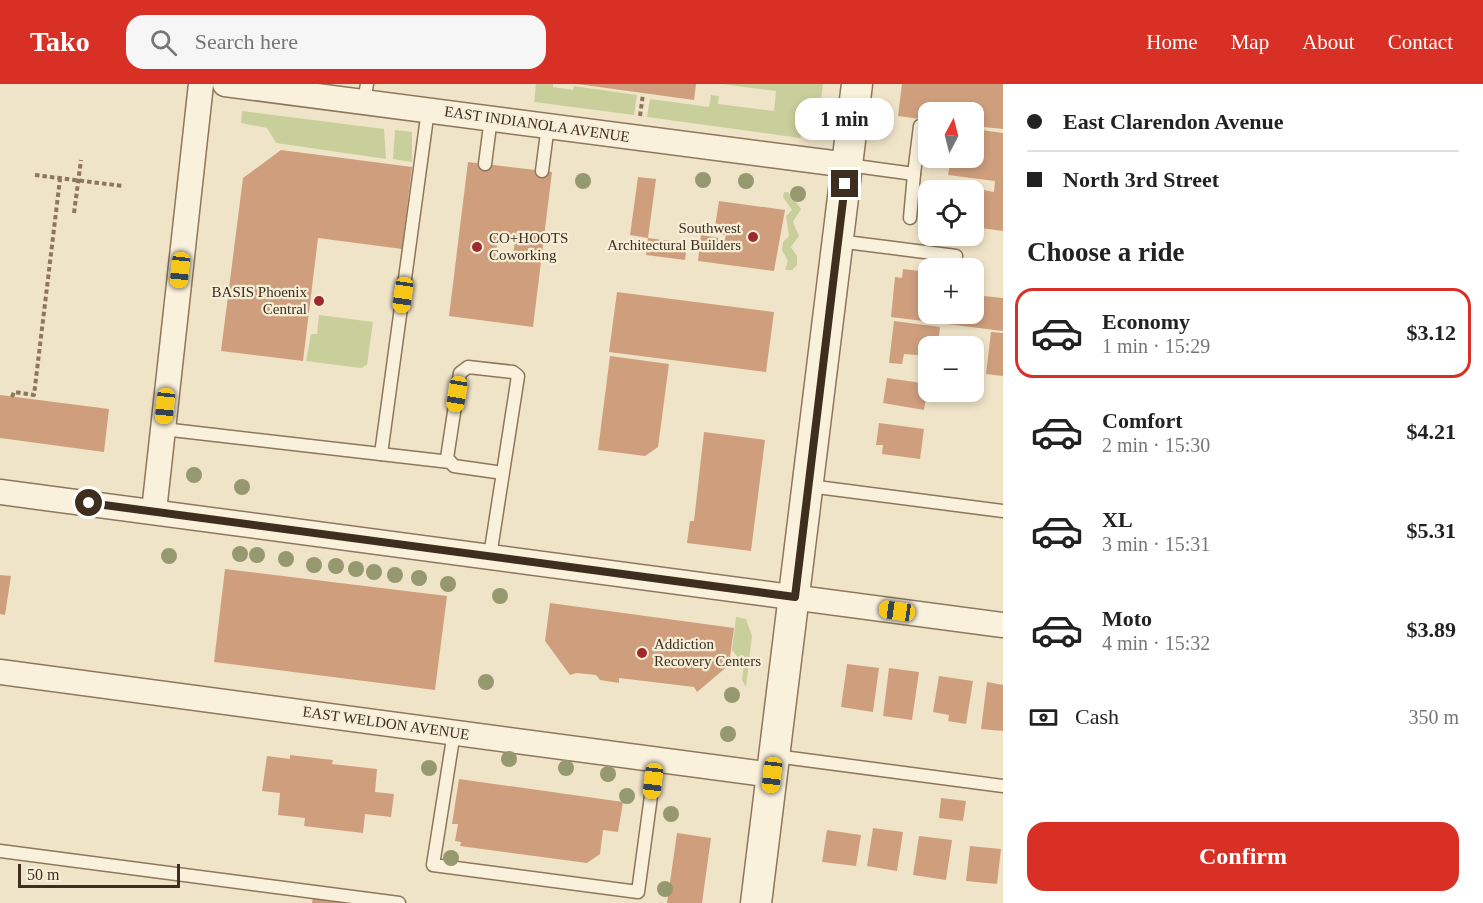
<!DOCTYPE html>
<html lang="en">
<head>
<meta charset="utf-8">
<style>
	:root { --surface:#fff; --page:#f6f6f6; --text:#222; --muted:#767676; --line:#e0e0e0; --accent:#d93025 }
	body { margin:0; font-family:"Times New Roman",serif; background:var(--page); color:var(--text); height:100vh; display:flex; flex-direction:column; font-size:22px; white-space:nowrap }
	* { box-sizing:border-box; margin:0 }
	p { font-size:20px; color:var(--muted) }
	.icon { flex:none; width:33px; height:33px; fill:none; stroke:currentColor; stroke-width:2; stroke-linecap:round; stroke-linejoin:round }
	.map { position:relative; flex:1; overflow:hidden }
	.details { display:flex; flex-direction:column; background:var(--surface); width:480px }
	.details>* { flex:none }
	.top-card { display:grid; align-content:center; height:132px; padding:0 24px; background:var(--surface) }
	.needle { width:39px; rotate:7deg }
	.buttons { position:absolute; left:918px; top:18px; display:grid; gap:12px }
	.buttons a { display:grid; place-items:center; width:66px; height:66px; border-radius:12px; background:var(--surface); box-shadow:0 3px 9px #0003; font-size:30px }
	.scale { position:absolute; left:18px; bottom:15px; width:162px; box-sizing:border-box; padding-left:6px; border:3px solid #3d2e20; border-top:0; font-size:16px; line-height:21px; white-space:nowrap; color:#3d2e20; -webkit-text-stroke:4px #f7eed8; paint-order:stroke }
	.end { position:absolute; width:27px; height:27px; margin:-14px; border:8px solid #3d2e20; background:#fff; box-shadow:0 0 0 3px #fff }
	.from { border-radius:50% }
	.bubble { position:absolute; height:42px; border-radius:18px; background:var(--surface); box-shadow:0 3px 9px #0003; font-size:20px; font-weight:700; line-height:42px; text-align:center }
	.car { position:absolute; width:18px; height:36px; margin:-18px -9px; border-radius:8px; box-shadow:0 0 4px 2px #0007; background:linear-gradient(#f5c518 24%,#345 0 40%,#f5c518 0 76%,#345 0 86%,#f5c518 0) }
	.top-card b { display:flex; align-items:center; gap:21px; height:57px; font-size:22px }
	.top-card b+b { border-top:2px solid var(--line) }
	.top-card i { width:15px; height:15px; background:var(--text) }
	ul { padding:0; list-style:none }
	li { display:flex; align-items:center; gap:18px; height:90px; margin:0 12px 9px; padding:0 12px; border:3px solid transparent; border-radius:18px }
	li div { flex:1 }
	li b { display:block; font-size:22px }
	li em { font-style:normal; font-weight:700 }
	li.on { border-color:var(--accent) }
	li>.icon { width:54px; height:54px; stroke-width:1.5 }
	h2 { padding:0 24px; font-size:27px; line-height:72px }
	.pay { display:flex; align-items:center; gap:15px; height:66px; padding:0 24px; font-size:22px }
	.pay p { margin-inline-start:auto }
	.cta { display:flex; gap:12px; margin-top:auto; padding:12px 24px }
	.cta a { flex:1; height:69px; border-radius:18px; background:var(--accent); color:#fff; font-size:24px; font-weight:700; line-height:69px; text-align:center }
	header { display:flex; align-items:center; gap:36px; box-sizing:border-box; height:84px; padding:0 30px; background:var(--accent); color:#fff }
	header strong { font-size:28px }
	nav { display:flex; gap:33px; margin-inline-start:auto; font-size:21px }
	.search { width:420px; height:54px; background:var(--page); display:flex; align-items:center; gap:15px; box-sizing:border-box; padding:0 21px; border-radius:18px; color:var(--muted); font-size:22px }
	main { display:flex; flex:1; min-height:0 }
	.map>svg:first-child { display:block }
	.green { fill:#c9cf9b }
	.building { fill:#cf9f7d; fill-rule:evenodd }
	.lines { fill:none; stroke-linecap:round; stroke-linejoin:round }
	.service-casing { stroke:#8d765c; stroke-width:15 }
	.minor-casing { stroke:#8d765c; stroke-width:27 }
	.tertiary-casing { stroke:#8d765c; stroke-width:33 }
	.path { stroke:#8d765c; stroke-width:4; stroke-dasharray:4.5 3; stroke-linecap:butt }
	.service { stroke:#faf1dc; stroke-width:12 }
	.minor { stroke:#faf1dc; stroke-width:24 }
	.tertiary { stroke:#faf1dc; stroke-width:30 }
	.tree { fill:#96986f }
	.route { stroke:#3d2e20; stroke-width:8 }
	.poi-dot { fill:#9e2a2b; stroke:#f7eed8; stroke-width:2 }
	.labels { text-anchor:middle; stroke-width:4.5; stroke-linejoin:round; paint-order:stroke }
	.street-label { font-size:15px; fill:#3d2e20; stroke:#f7eed8 }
	.poi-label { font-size:15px; fill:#3d2e20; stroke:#f7eed8; text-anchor:end }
</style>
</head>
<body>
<header>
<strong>Tako</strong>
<div class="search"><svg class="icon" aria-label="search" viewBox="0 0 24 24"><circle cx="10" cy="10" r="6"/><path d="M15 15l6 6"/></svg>Search here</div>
<nav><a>Home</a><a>Map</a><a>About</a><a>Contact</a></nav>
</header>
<main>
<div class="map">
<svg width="1003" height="819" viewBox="0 0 1003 819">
	<rect width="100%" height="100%" fill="#f0e4c8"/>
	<g class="green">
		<polygon points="536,0 553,0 553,3 573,6 574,2 637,11 634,31 534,18"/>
		<polygon points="721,0 823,0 819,33 800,54 647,33 650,15 709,23 711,11 719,12 718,20 774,27 776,7"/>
		<polygon points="242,27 384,45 386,75 276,59 267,44 241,39"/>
		<polygon points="395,46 412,48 412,78 393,75"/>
		<polygon points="784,108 788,108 801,125 793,138 799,152 791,163 797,172 797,181 792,186 785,186 788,177 782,166 783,158 789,152 786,132 792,126 783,113"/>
		<polygon points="319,231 373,238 367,281 361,284 306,277 311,250 317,250"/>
		<polygon points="736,533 746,535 752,552 746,603 742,596 744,581 732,566"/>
	</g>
	<g class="building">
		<polygon points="577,0 696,0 694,16"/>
		<polygon points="902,0 1003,0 1003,45 974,42 974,28 928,28 928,36 898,32"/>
		<polygon points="974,45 1003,49 1003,147 974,143 974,106 945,106 946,101 953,100 994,108 995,97 948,91 951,74 974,74"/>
		<polygon points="281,66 412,83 402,165 318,154 303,277 221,267 243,94"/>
		<path d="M468 78 552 88 533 243 449 232ZM499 149 516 151 512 177 495 174Z"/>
		<polygon points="638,93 656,95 648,154 630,151"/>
		<polygon points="719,117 785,126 774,187 698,177 701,151 725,155 726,151 714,149"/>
		<polygon points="648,154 687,159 685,176 646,171"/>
		<polygon points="903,185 928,188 928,230 974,230 974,211 1003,214 1003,247 891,233 895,193 902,194"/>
		<polygon points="617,208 774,228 766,288 609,268"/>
		<polygon points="894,237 940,243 938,262 928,262 928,272 904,270 902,280 889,279"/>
		<polygon points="991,248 1003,249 1003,292 986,290"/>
		<polygon points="610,272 669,280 658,363 645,372 598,366"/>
		<polygon points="974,272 980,272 978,291 974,291"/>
		<polygon points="887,294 928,300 924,326 883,319"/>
		<polygon points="0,311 109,325 104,368 0,354"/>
		<polygon points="879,339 924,345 920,375 882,370 883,361 876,361"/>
		<polygon points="704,348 765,356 751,467 687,459 690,437 694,437"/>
		<polygon points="225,485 447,512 435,606 214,578"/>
		<polygon points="0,491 11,492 5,531 0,530"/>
		<polygon points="550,519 734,544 729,581 697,608 694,603 619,594 619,599 600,596 596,591 577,589 570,591 545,557"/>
		<polygon points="847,580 879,584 873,628 841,623"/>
		<polygon points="889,584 919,588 912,636 883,632"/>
		<polygon points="939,592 973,597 966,640 948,637 949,631 933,628"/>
		<polygon points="987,598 1003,601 1003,647 981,645"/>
		<polygon points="290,671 333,676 332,680 377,685 375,708 394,710 391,733 365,730 363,749 304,742 305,734 278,731 280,709 262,707 267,672 290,675"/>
		<polygon points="459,695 623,718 618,748 603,746 600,770 587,779 460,762 461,758 455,757 458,740 452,740"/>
		<polygon points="941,714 966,717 963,737 939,734"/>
		<polygon points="873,744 903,748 897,787 867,782"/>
		<polygon points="827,746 861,751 856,782 822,778"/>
		<polygon points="677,749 711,754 702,819 667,819"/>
		<polygon points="919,752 952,756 946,796 913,791"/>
		<polygon points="970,762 1001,765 997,800 966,797"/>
		<polygon points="313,812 343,816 342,819 312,819"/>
	</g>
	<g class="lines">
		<g class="service-casing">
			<g id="service">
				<polyline points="364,17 367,0"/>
				<polyline points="485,80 491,34"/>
				<polyline points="848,81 914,90 920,42"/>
				<polyline points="542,87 548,41"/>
				<polyline points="910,134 914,90"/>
				<polyline points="838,157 956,172"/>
				<polyline points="163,345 450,378"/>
				<polyline points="381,370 428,26"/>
				<polyline points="809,402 1003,427"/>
				<polyline points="490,472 518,292 513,288 468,283 460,289 447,374 454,382 503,389"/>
				<polyline points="454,648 433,781 638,808 656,675"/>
				<polyline points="775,672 1003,702"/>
				<polyline points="0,767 399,819"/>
			</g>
		</g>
		<g class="minor-casing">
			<g id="minor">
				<polyline points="225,0 848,81"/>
				<polyline points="0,408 1003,541"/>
				<polyline points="154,427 201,0"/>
				<polyline points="0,588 772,691"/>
			</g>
		</g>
		<g class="tertiary-casing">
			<polyline id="tertiary" points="756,819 857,0"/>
		</g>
		<g class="path">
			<polyline points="640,32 643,10"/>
			<polyline points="35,91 123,102"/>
			<polyline points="74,129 81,76"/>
			<polyline points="12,313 14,308 34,311 60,95"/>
		</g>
		<use href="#service" class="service"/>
		<use href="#minor" class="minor"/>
		<use href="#tertiary" class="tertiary"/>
	</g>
	<g class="tree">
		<circle cx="703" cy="96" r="8"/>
		<circle cx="583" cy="97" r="8"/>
		<circle cx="746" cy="97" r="8"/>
		<circle cx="798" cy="110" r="8"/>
		<circle cx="194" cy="391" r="8"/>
		<circle cx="242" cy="403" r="8"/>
		<circle cx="240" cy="470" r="8"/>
		<circle cx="257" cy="471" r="8"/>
		<circle cx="169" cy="472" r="8"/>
		<circle cx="286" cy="475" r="8"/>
		<circle cx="314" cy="481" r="8"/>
		<circle cx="336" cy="482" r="8"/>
		<circle cx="356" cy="485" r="8"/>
		<circle cx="374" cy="488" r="8"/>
		<circle cx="395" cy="491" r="8"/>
		<circle cx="419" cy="494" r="8"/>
		<circle cx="448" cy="500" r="8"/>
		<circle cx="500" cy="512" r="8"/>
		<circle cx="486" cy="598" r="8"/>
		<circle cx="732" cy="611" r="8"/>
		<circle cx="728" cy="650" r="8"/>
		<circle cx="509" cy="675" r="8"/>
		<circle cx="429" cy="684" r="8"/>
		<circle cx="566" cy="684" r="8"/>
		<circle cx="608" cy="690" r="8"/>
		<circle cx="627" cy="712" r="8"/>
		<circle cx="671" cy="730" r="8"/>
		<circle cx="451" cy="774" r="8"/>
		<circle cx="665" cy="805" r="8"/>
	</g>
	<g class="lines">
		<polyline class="route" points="89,419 795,513 845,100"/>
	</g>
	<g class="poi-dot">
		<circle cx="753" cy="153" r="6"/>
		<circle cx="477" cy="163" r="6"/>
		<circle cx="319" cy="217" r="6"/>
		<circle cx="642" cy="569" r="6"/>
	</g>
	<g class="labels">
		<g class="street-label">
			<text transform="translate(537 40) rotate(8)" y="5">EAST INDIANOLA AVENUE</text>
			<text transform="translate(386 639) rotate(8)" y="5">EAST WELDON AVENUE</text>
		</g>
		<g class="poi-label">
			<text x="741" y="149">Southwest<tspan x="741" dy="17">Architectural Builders</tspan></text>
			<text x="489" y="159" text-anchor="start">CO+HOOTS<tspan x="489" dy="17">Coworking</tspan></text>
			<text x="307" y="213">BASIS Phoenix<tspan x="307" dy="17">Central</tspan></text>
			<text x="654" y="565" text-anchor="start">Addiction<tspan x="654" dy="17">Recovery Centers</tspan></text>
		</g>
	</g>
</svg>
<div class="buttons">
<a><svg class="needle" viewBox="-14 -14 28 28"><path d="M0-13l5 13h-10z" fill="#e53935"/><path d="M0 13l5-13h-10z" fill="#767676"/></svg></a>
<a><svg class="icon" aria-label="locate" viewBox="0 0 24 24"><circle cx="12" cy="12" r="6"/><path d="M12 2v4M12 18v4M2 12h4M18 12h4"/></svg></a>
<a>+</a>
<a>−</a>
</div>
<div class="scale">50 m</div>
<i class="end from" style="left:89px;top:419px"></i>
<i class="end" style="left:845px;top:100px"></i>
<div class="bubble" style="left:795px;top:14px;width:99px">1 min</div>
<i class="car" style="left:180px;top:186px;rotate:186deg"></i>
<i class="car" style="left:403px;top:211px;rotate:188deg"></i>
<i class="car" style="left:457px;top:310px;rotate:189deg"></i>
<i class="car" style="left:165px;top:322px;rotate:186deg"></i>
<i class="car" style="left:897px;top:527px;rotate:278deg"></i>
<i class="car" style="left:772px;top:691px;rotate:187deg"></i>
<i class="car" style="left:653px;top:697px;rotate:187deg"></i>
</div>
<section class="details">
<div class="top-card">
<b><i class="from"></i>East Clarendon Avenue</b>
<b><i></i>North 3rd Street</b>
</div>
<h2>Choose a ride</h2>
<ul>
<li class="on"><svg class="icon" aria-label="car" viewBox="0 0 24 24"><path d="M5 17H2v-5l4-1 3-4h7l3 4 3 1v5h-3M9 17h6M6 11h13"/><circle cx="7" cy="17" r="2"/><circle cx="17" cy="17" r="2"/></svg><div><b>Economy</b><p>1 min · 15:29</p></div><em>$3.12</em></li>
<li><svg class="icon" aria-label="car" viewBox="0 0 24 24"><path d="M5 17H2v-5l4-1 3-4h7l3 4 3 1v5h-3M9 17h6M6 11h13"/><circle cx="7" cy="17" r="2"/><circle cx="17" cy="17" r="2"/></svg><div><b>Comfort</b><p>2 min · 15:30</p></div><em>$4.21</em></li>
<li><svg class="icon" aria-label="car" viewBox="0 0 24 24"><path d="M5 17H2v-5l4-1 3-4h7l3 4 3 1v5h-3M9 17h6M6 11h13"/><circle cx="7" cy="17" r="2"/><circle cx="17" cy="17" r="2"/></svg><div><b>XL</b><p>3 min · 15:31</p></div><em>$5.31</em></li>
<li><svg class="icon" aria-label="car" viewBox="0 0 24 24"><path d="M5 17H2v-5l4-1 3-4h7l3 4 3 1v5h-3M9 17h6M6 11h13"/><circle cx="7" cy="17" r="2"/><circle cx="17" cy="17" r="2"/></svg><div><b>Moto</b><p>4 min · 15:32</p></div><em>$3.89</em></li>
</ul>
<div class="pay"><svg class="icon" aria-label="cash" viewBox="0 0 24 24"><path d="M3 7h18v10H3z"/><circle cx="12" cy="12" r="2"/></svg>Cash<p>350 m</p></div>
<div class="cta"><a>Confirm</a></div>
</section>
</main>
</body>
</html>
